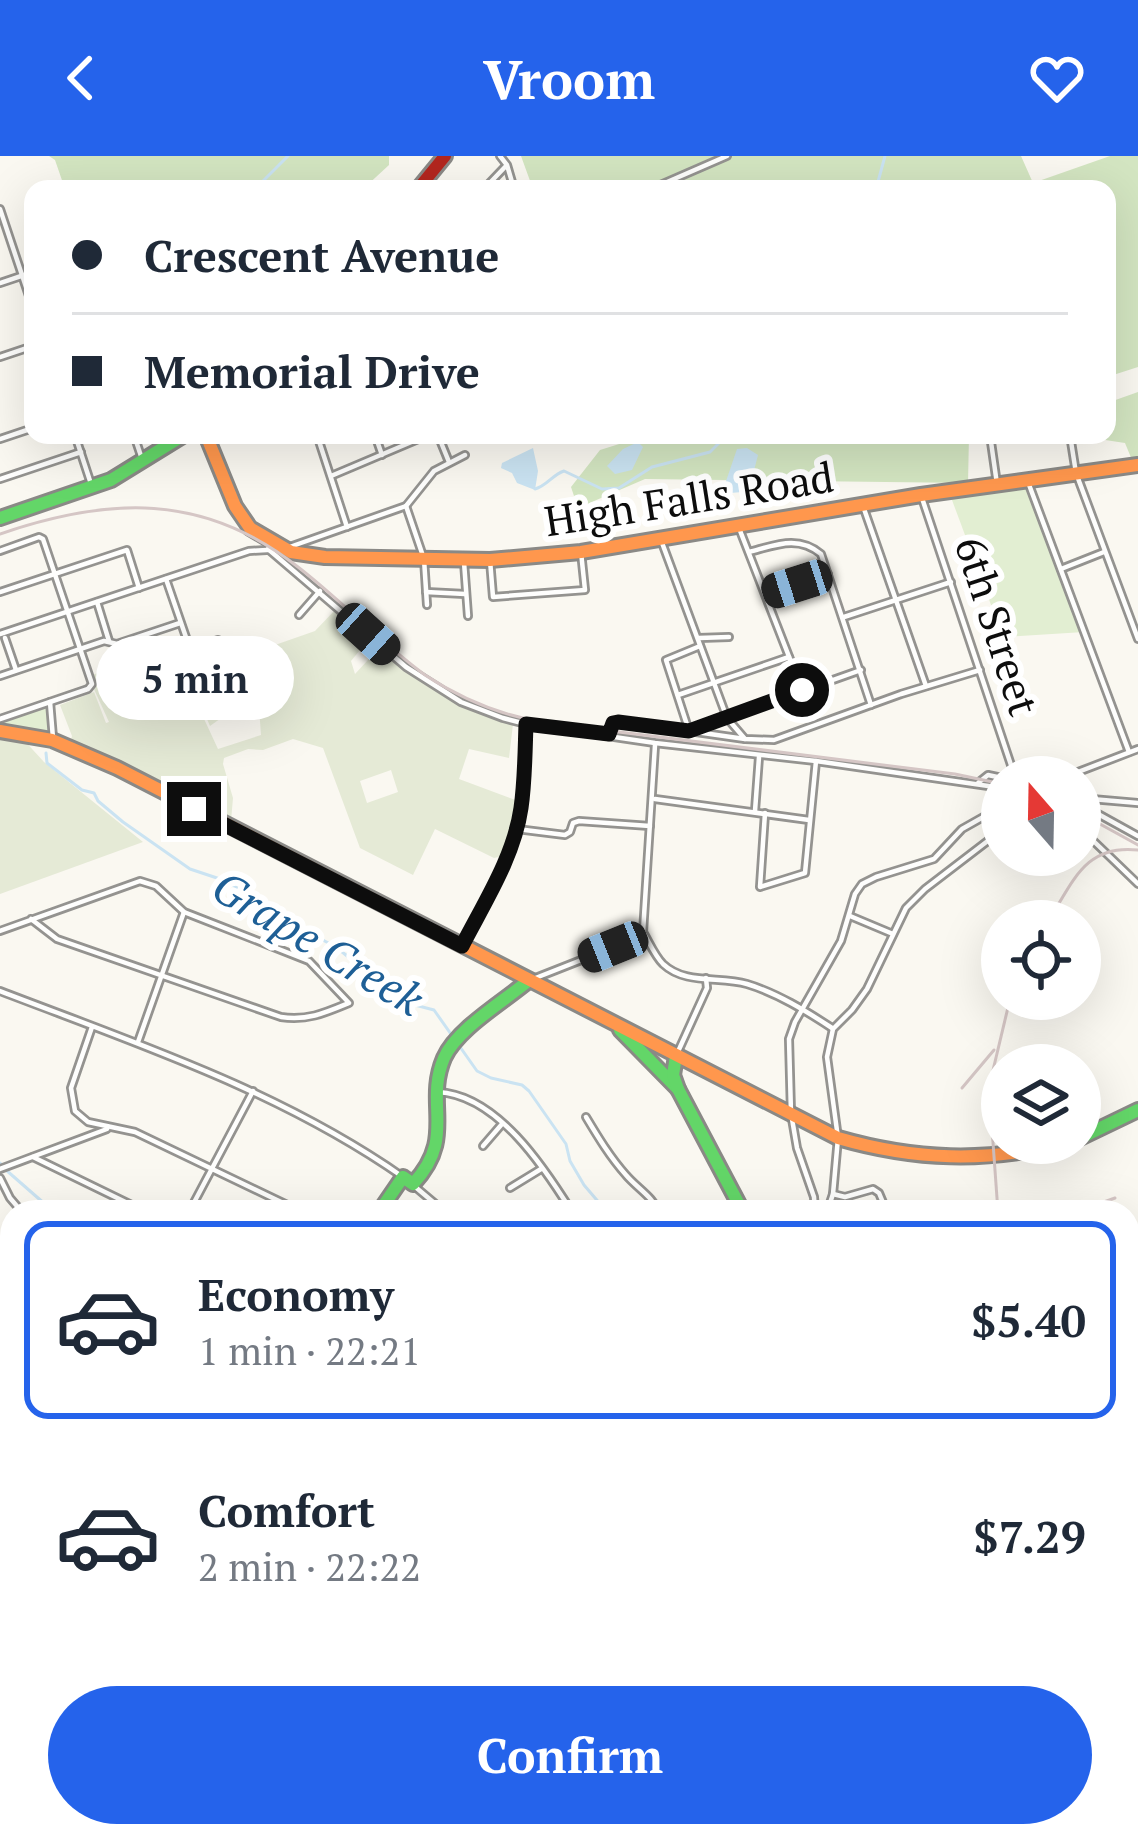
<!DOCTYPE html>
<html lang="en">
<head>
<meta charset="utf-8">
<style>
	:root { --surface:#fff; --page:#f2f2f3; --text:#1f2937; --muted:#747a83; --line:#e0e1e3; --accent:#2563eb }
	body { margin:0; font-family:"PT Serif",serif; background:var(--page); color:var(--text); height:100vh; display:flex; flex-direction:column; font-size:45px; white-space:nowrap }
	* { box-sizing:border-box; margin:0 }
	p { font-size:39px; color:var(--muted) }
	.icon { flex:none; width:66px; height:66px; fill:none; stroke:currentColor; stroke-width:2; stroke-linecap:round; stroke-linejoin:round }
	.map { position:relative; flex:1; overflow:hidden }
	.drawer { position:absolute; left:0px; top:1044px; width:1140px; height:648px; display:flex; flex-direction:column; background:var(--surface); border-radius:36px 36px 0 0; box-shadow:0 12px 48px #0002 }
	.drawer>* { flex:none }
	.guide { position:absolute; left:24px; top:24px; width:1092px; height:264px; border-radius:24px; box-shadow:0 12px 48px #0002; display:grid; align-content:center; height:264px; padding:0 48px; background:var(--surface) }
	.needle { width:78px; rotate:340deg }
	.controls { position:absolute; left:981px; top:600px; display:grid; gap:24px }
	.controls a { display:grid; place-items:center; width:120px; height:120px; border-radius:50%; background:var(--surface); box-shadow:0 12px 48px #0002; font-size:60px }
	.end { position:absolute; width:54px; height:54px; margin:-27px; border:15px solid #0d0d0d; background:#fff; box-shadow:0 0 0 6px #fff }
	.from { border-radius:50% }
	.bubble { position:absolute; height:84px; border-radius:42px; background:var(--surface); box-shadow:0 12px 48px #0002; font-size:39px; font-weight:800; line-height:84px; text-align:center }
	.car { position:absolute; width:36px; height:72px; margin:-36px -18px; border-radius:15px; box-shadow:0 0 9px 3px #0007; background:linear-gradient(#222 24%,#8ab4d8 0 40%,#222 0 76%,#8ab4d8 0 86%,#222 0) }
	.guide b { display:flex; align-items:center; gap:42px; height:114px; font-size:45px }
	.guide b+b { border-top:3px solid var(--line) }
	.guide i { width:30px; height:30px; background:var(--text) }
	ul { padding:21px 0 0; list-style:none }
	li { display:flex; align-items:center; gap:36px; height:198px; margin:0 24px 18px; padding:0 24px; border:6px solid transparent; border-radius:24px }
	li div { flex:1 }
	li b { display:block; font-size:45px }
	li em { font-style:normal; font-weight:800 }
	li.selected { border-color:var(--accent) }
	li>.icon { width:108px; height:108px; stroke-width:1.5 }
	.primary-button { display:flex; gap:24px; margin-top:auto; padding:24px 48px }
	.primary-button a { flex:1; height:138px; border-radius:72px; background:var(--accent); color:#fff; font-size:48px; font-weight:800; line-height:138px; text-align:center }
	header { display:flex; justify-content:space-between; align-items:center; height:156px; padding:0 48px; background:var(--accent); color:#fff; font-size:54px; font-weight:800 }
	.map>svg:first-child { display:block }
	.green { fill:#e2eed2 }
	.forest { fill:#d3e5c1 }
	.cemetery { fill:#e5ead6; fill-rule:evenodd }
	.water { fill:#cae3f2 }
	.lines { fill:none; stroke-linecap:round; stroke-linejoin:round }
	.stream { stroke:#cae3f2; stroke-width:3 }
	.street-casing { stroke:#949390; stroke-width:10 }
	.fast-casing { stroke:#8a8986; stroke-width:18 }
	.slow-casing { stroke:#8a8986; stroke-width:18 }
	.jam-casing { stroke:#8a8986; stroke-width:18 }
	.street { stroke:#fefefd; stroke-width:4.5 }
	.fast { stroke:#63d668; stroke-width:12 }
	.slow { stroke:#ff974d; stroke-width:12 }
	.jam { stroke:#b3261e; stroke-width:12 }
	.rail { stroke:#d5c6c5; stroke-width:3 }
	.route { stroke:#0d0d0d; stroke-width:15 }
	.labels { text-anchor:middle; stroke-width:12; stroke-linejoin:round; paint-order:stroke }
	.street-label { font-size:42px; fill:#0d0d0d; stroke:#fff }
	.water-label { font-size:45px; font-style:italic; fill:#1e5f96; stroke:#fff }
</style>
</head>
<body>
<header><svg class="icon" aria-label="back" viewBox="0 0 24 24"><path d="M15 5l-7 7 7 7"/></svg>Vroom<svg class="icon" aria-label="heart" viewBox="0 0 24 24"><path d="M12 20l-8-8c-3-5 5-10 8-4 3-6 11-1 8 4z"/></svg></header>
<div class="map">
<svg width="1138" height="1692" viewBox="0 0 1138 1692">
	<rect width="100%" height="100%" fill="#faf8f1"/>
	<g class="green">
		<polygon points="1027,325 1084,476 1003,481 949,336"/>
		<polygon points="49,549 51,580 0,572 0,565"/>
	</g>
	<g class="forest">
		<polygon points="49,0 389,0 389,9 363,33 65,33 55,4"/>
		<polygon points="521,0 1021,0 1033,27 1110,0 1138,0 1138,211 1107,221 1107,33 533,33"/>
		<polygon points="1138,236 1138,303 1132,304 1125,287 1092,282 1091,279 1107,279 1107,247"/>
		<polygon points="648,279 969,279 968,327 645,323 578,352 571,331 600,294"/>
		<polygon points="1138,1424 1138,1554 1128,1552 1128,1428"/>
	</g>
	<g class="cemetery">
		<path d="M335 454 369 483 351 505 355 518 379 492C419 526 461 554 513 568L509 602 469 593 459 623 518 645 513 673 503 700 494 702 435 673 413 719 360 692 323 592 293 583 263 594 248 593 224 602 223 608 233 642 231 665 71 584 72 580 60 549 94 536 106 567 109 566 93 531 92 519 172 491 180 513 204 508V502L211 500 208 490 219 487 229 507C203 538 228 532 224 560L210 570 196 538 192 537 218 593 261 579 255 496 315 475ZM391 614 398 636 367 647 360 625Z"/>
		<polygon points="0,581 22,582 44,606 143,686 0,738"/>
	</g>
	<g class="water">
		<polygon points="638,286 643,291 632,314 615,318 607,310 623,293"/>
		<polygon points="533,292 538,315 535,334 517,327 512,317 501,312 502,307"/>
		<polygon points="747,292 758,299 751,326 743,336 730,337 724,331 737,293"/>
	</g>
	<g class="lines">
		<g class="stream">
			<polyline points="255,33 288,0"/>
			<polyline points="876,33 885,0"/>
			<path d="M535 333C547 330 552 319 564 315L602 333 619 332 652 311 710 296 727 279"/>
			<polyline points="46,597 47,607 82,634 94,637 98,645 123,666 190,713 226,725 300,772 336,791 352,804 358,804 411,848 434,854 477,915 491,922 522,929 529,935 566,988 570,1005 584,1029 607,1056"/>
			<polyline points="0,1007 2,1009"/>
			<polyline points="6,1014 54,1056"/>
			<polyline points="0,1629 12,1634"/>
			<polyline points="87,1680 109,1692"/>
			<polyline points="1039,1680 1054,1692"/>
			<polyline points="1118,1680 1127,1692"/>
		</g>
		<g class="street-casing">
			<g id="street">
				<polyline points="500,0 507,9 514,33"/>
				<polyline points="484,33 505,11"/>
				<polyline points="651,33 727,0"/>
				<polyline points="0,53 33,152"/>
				<polyline points="0,127 33,116"/>
				<polyline points="0,201 33,190"/>
				<polyline points="75,279 92,331"/>
				<polyline points="134,279 143,306"/>
				<polyline points="317,279 347,371"/>
				<polyline points="375,279 382,299"/>
				<polyline points="438,279 449,306"/>
				<polyline points="990,279 997,328"/>
				<polyline points="1070,279 1076,317 1138,483"/>
				<polyline points="0,283 33,272"/>
				<polyline points="331,320 428,279"/>
				<polyline points="0,323 81,296"/>
				<polyline points="1028,326 1129,596"/>
				<polyline points="922,342 1015,621"/>
				<polyline points="406,350 424,403 427,449"/>
				<polyline points="863,350 926,530"/>
				<polyline points="739,372 802,534"/>
				<polyline points="661,384 727,562 745,583 774,584 901,538 980,514"/>
				<polyline points="268,393 406,511 461,546 503,562 526,568 655,587 816,605 1002,632"/>
				<polyline points="0,395 39,381 43,383 92,528 88,533 0,563"/>
				<path d="M749 396C776 389 798 379 821 398L871 549"/>
				<polyline points="490,404 493,441 585,434 581,396"/>
				<polyline points="464,406 468,460"/>
				<polyline points="1061,413 1104,396"/>
				<polyline points="166,423 189,490 193,492 218,484"/>
				<polyline points="0,436 127,394 139,432"/>
				<polyline points="426,436 465,438"/>
				<polyline points="766,438 828,418"/>
				<polyline points="97,446 109,485"/>
				<polyline points="299,459 320,435"/>
				<polyline points="844,461 951,426"/>
				<polyline points="0,478 249,395 284,393 406,350 434,315 465,299"/>
				<polyline points="5,482 16,514"/>
				<polyline points="699,482 729,481"/>
				<polyline points="700,490 666,504 689,575 745,583"/>
				<polyline points="0,520 104,485 117,488 180,467"/>
				<polyline points="678,539 789,501"/>
				<polyline points="50,546 53,582"/>
				<polyline points="609,577 611,570 618,565 689,575 861,514"/>
				<polyline points="1065,621 1138,593"/>
				<polyline points="978,627 988,619 1002,622"/>
				<polyline points="1080,642 1138,647"/>
				<polyline points="655,643 809,664"/>
				<polyline points="1080,648 1138,680"/>
				<polyline points="755,655 759,601"/>
				<polyline points="765,657 760,731 805,717 816,605"/>
				<polyline points="985,660 997,679"/>
				<polyline points="1080,672 1138,728"/>
				<polyline points="517,673 565,679 570,676 573,667 579,665 650,670"/>
				<polyline points="850,760 893,778"/>
				<path d="M0 775 140 725 156 730 184 756 309 805 349 847C325 857 307 865 281 861L57 783 31 763"/>
				<path d="M643 776C649 786 655 800 663 808 685 829 720 820 747 828 777 837 806 855 832 872"/>
				<path d="M463 789C484 746 514 700 521 652 525 625 525 595 526 568"/>
				<polyline points="533,823 632,784 643,776 655,589"/>
				<path d="M0 835C138 888 280 935 403 1021"/>
				<polyline points="92,871 71,932 75,955 88,966 135,976 302,1056"/>
				<polyline points="138,886 184,756"/>
				<polyline points="676,900 707,832 706,822"/>
				<path d="M438 936C497 939 544 1011 572 1056"/>
				<path d="M586 961C598 981 610 1001 626 1019 637 1032 653 1041 659 1056"/>
				<polyline points="483,990 502,968"/>
				<polyline points="33,1001 146,1056"/>
				<polyline points="0,1013 107,973"/>
				<polyline points="0,1022 10,1042 22,1056"/>
				<polyline points="413,1029 445,1056"/>
				<polyline points="510,1032 541,1013"/>
				<polyline points="833,1038 845,1041 873,1033 879,1037 887,1056"/>
				<polyline points="189,1056 253,935"/>
				<polyline points="815,1056 814,1041 797,992 791,957 789,883 795,866 841,785 855,738 862,728 876,721 934,703 962,673 985,660 1002,655"/>
				<polyline points="827,1056 833,1038 838,982 827,901 833,873 852,854 867,833 906,752 925,733 1002,674"/>
				<polyline points="0,1125 12,1119"/>
				<polyline points="1132,1127 1138,1143"/>
				<polyline points="0,1217 12,1227"/>
				<polyline points="0,1313 12,1324"/>
				<polyline points="0,1439 12,1473"/>
				<polyline points="0,1550 4,1576"/>
				<polyline points="0,1666 12,1674"/>
				<polyline points="22,1680 40,1692"/>
				<polyline points="134,1680 155,1683 177,1680 181,1692"/>
				<polyline points="245,1680 250,1692"/>
				<polyline points="333,1680 344,1692"/>
				<polyline points="533,1680 559,1692"/>
				<polyline points="885,1680 890,1692"/>
				<polyline points="991,1680 1002,1692"/>
				<polyline points="404,1692 406,1680"/>
				<polyline points="689,1692 723,1680"/>
			</g>
		</g>
		<g class="fast-casing">
			<g id="fast">
				<polyline points="0,362 111,324 184,279"/>
				<polyline points="620,874 678,933"/>
				<polyline points="676,900 673,919 678,933 743,1056"/>
				<polyline points="1080,982 1138,954"/>
				<path d="M379 1056 403 1021 413 1028C457 981 424 949 444 902 457 873 503 846 528 825"/>
			</g>
		</g>
		<g class="slow-casing">
			<g id="slow">
				<polyline points="206,279 235,350 250,372 291,396 325,401 490,404 581,396 921,339 1138,309"/>
				<path d="M0 575 52 584 117 612 838 982C914 1004 986 1007 1063 987"/>
				<polyline points="1128,1427 1138,1423"/>
				<polyline points="1128,1626 1138,1634"/>
			</g>
		</g>
		<g class="jam-casing">
			<g id="jam">
				<polyline points="418,33 445,0"/>
				<polyline points="0,1432 12,1427"/>
			</g>
		</g>
		<use href="#street" class="street"/>
		<use href="#fast" class="fast"/>
		<use href="#slow" class="slow"/>
		<use href="#jam" class="jam"/>
		<g class="rail">
			<path d="M0 378C108 341 203 336 298 411 342 445 380 486 425 519 463 544 502 560 547 567L955 618 1002 628"/>
			<polyline points="1080,657 1138,689"/>
			<path d="M1048 765C1073 727 1084 688 1138 694"/>
			<polyline points="962,932 994,894"/>
			<polyline points="998,1056 989,931 1010,843"/>
			<polyline points="1076,1056 1115,1042"/>
		</g>
	</g>
	<g class="lines">
		<path class="route" d="M194 653 462 790C484 747 514 701 521 652 525 625 525 595 526 568L609 578 613 567 618 566 689 575 802 534"/>
	</g>
	<g class="labels">
		<g class="street-label">
			<text transform="translate(689 343) rotate(-9)" y="15">High Falls Road</text>
			<text transform="translate(997 470) rotate(72)" y="15">6th Street</text>
		</g>
		<g class="water-label">
			<text transform="translate(318 787) rotate(31)" y="16">Grape Creek</text>
		</g>
	</g>
</svg>
<div class="controls">
<a><svg class="needle" viewBox="-14 -14 28 28"><path d="M0-13l5 13h-10z" fill="#e53935"/><path d="M0 13l5-13h-10z" fill="#747a83"/></svg></a>
<a><svg class="icon" aria-label="locate" viewBox="0 0 24 24"><circle cx="12" cy="12" r="6"/><path d="M12 2v4M12 18v4M2 12h4M18 12h4"/></svg></a>
<a><svg class="icon" aria-label="layers" viewBox="0 0 24 24"><path d="M12 4l9 5-9 5-9-5zM3 14l9 5 9-5"/></svg></a>
</div>
<i class="end from" style="left:802px;top:534px"></i>
<i class="end" style="left:194px;top:653px"></i>
<div class="bubble" style="left:96px;top:480px;width:198px">5 min</div>
<i class="car" style="left:797px;top:428px;rotate:252deg"></i>
<i class="car" style="left:368px;top:478px;rotate:132deg"></i>
<i class="car" style="left:613px;top:791px;rotate:248deg"></i>
<div class="guide">
<b><i class="from"></i>Crescent Avenue</b>
<b><i></i>Memorial Drive</b>
</div>
<section class="drawer">
<ul>
<li class="selected"><svg class="icon" aria-label="car" viewBox="0 0 24 24"><path d="M5 17H2v-5l4-1 3-4h7l3 4 3 1v5h-3M9 17h6M6 11h13"/><circle cx="7" cy="17" r="2"/><circle cx="17" cy="17" r="2"/></svg><div><b>Economy</b><p>1 min · 22:21</p></div><em>$5.40</em></li>
<li><svg class="icon" aria-label="car" viewBox="0 0 24 24"><path d="M5 17H2v-5l4-1 3-4h7l3 4 3 1v5h-3M9 17h6M6 11h13"/><circle cx="7" cy="17" r="2"/><circle cx="17" cy="17" r="2"/></svg><div><b>Comfort</b><p>2 min · 22:22</p></div><em>$7.29</em></li>
</ul>
<div class="primary-button"><a>Confirm</a></div>
</section>
</div>
</body>
</html>
